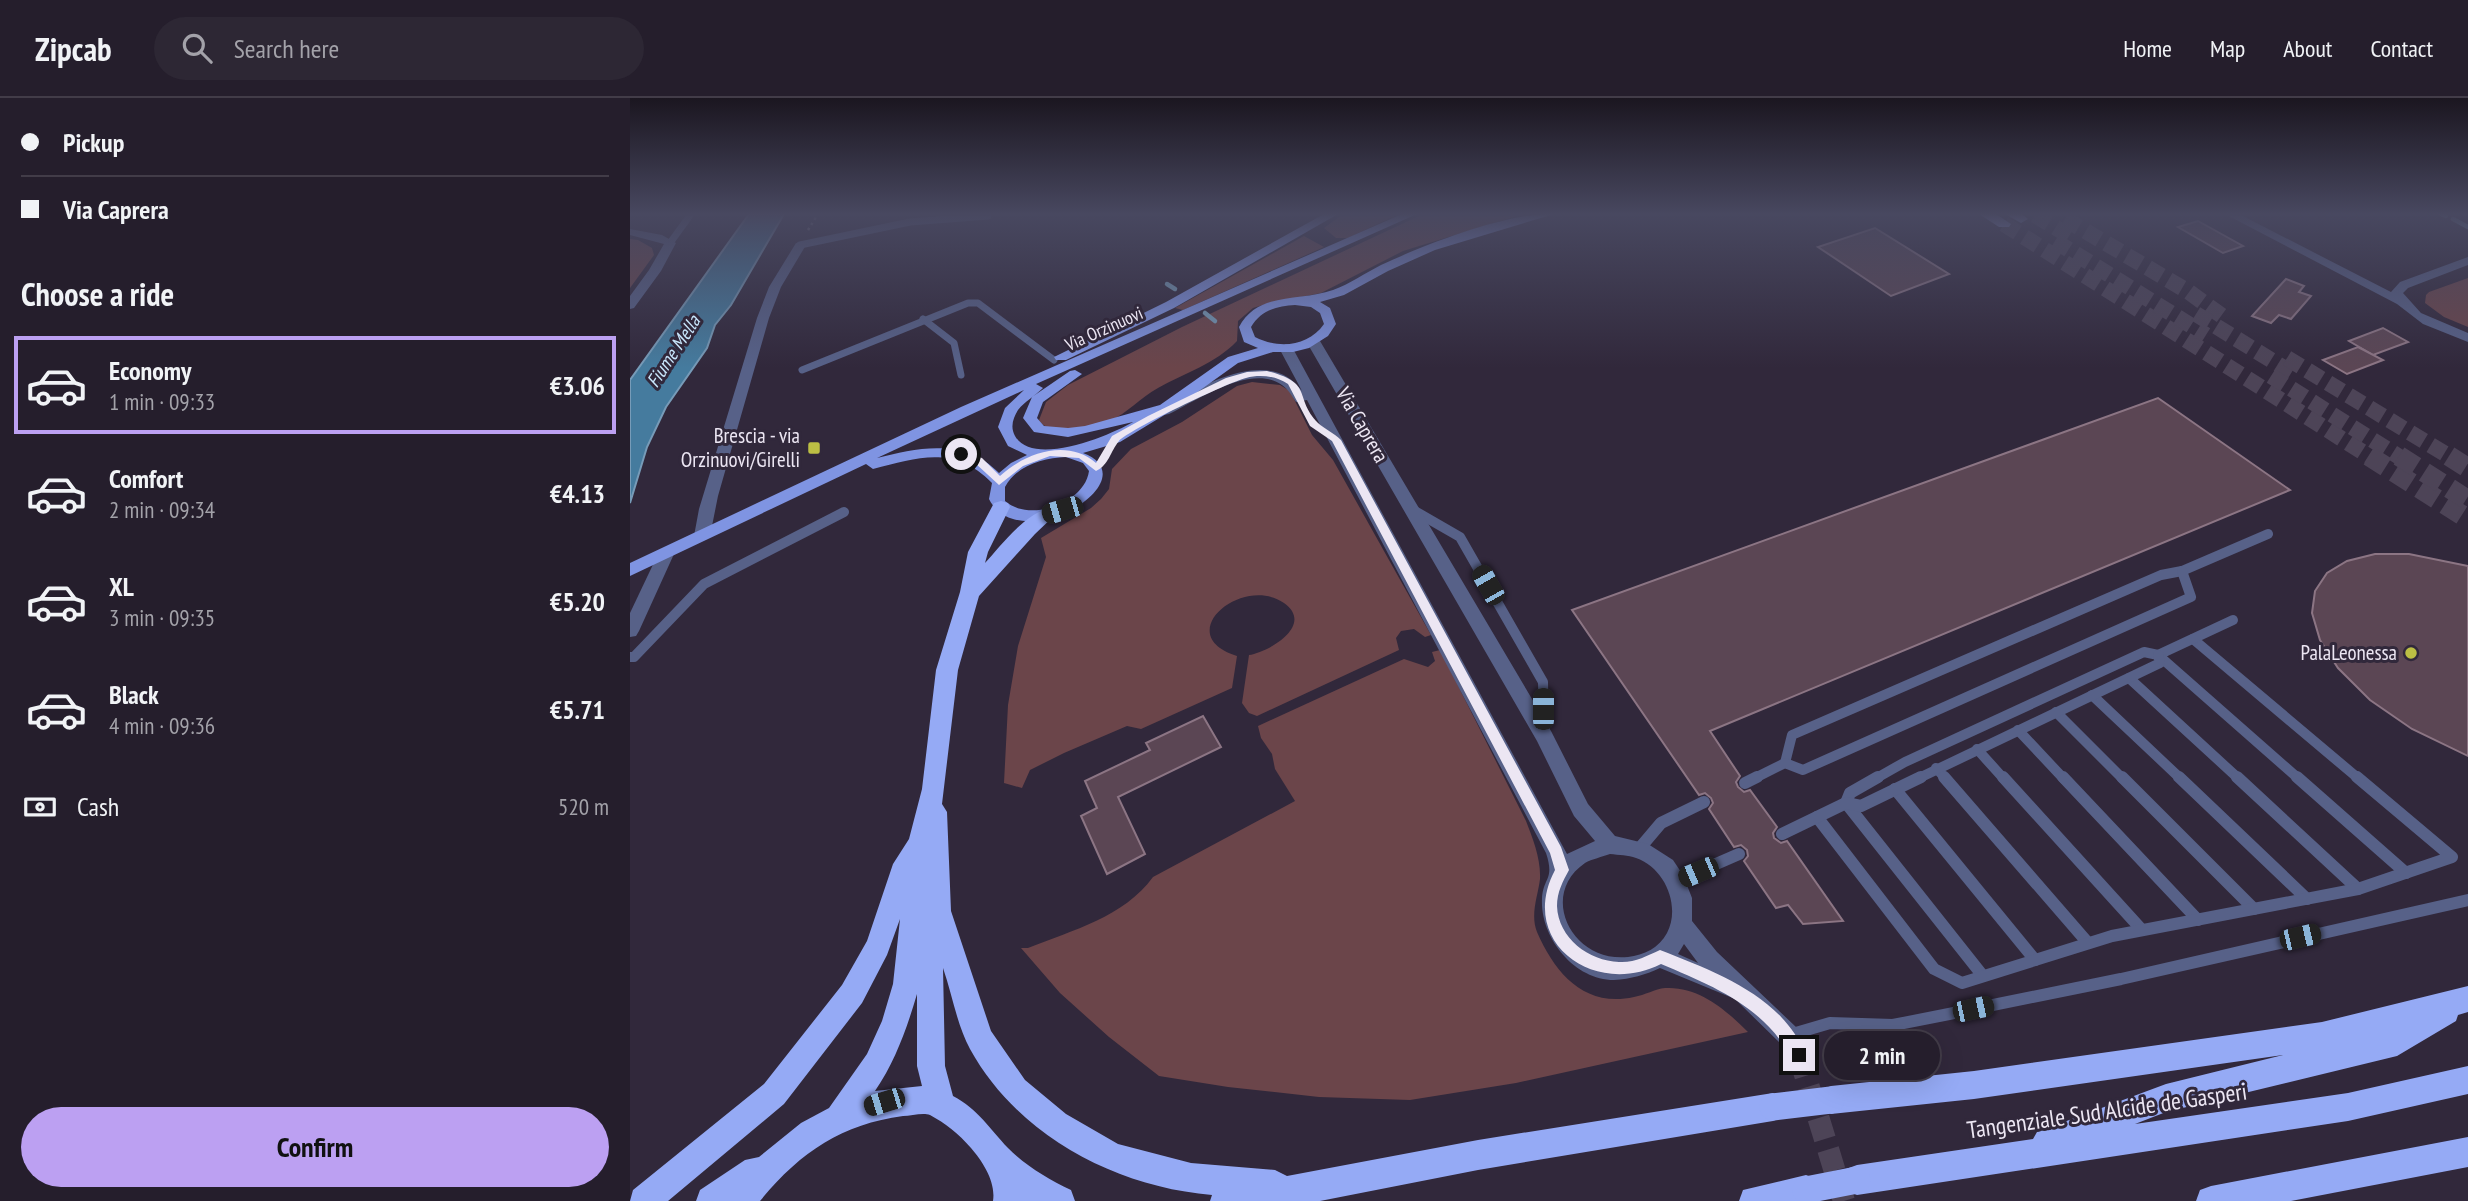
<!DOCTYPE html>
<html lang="en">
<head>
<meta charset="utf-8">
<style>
	:root { --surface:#251e2c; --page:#2d2734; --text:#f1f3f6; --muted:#a3a2a9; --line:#423c48; --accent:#bca0f2 }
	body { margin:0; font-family:"PT Sans Narrow",sans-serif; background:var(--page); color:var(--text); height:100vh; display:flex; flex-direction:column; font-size:26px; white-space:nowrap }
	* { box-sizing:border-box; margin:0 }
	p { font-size:23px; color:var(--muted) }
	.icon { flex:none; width:38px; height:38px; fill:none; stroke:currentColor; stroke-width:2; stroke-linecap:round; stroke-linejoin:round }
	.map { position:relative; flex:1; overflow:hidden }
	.sheet { display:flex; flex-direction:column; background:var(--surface); width:630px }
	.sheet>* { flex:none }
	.banner { display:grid; align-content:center; height:154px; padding:0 21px; background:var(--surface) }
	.end { position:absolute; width:32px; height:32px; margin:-16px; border:9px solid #ece6f3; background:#111; box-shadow:0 0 0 4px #111 }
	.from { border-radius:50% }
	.bubble { position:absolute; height:49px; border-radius:24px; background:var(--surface); box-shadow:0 7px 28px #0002,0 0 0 2px var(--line); font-size:23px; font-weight:700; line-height:49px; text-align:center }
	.car { position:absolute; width:21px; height:42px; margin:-21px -10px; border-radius:9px; box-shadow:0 0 5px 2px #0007; background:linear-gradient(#222 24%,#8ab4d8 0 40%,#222 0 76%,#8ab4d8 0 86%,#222 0) }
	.banner b { display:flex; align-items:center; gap:24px; height:66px; font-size:26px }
	.banner b+b { border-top:2px solid var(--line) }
	.banner i { width:18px; height:18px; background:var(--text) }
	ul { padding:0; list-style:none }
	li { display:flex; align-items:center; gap:21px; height:98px; margin:0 14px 10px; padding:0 7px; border:4px solid transparent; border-radius:0px }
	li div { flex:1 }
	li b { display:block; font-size:26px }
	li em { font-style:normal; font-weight:700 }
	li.current { border-color:var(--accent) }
	li>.icon { width:63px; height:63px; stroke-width:1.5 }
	h2 { padding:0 21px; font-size:32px; line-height:84px }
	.pay { display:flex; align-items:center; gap:18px; height:77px; padding:0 21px; font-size:26px }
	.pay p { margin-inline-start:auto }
	.action { display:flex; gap:14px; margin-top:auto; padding:14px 21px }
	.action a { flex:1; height:80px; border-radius:42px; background:var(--accent); color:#111; font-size:28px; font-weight:700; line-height:80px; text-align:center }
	header { display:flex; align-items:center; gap:42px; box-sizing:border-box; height:98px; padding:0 35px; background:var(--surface); border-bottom:2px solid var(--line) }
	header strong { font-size:33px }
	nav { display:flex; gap:38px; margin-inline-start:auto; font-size:24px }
	.search { width:490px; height:63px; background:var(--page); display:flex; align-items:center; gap:18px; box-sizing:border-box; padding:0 24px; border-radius:38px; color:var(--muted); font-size:26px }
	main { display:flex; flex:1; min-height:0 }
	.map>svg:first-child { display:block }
	.green { fill:#6b454a }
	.water { fill:#457b9e; stroke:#779bb8; stroke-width:2 }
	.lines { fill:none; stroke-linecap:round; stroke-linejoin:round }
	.stream { stroke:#779bb8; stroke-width:4.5 }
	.building { fill:#5b4654; stroke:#8c7584; stroke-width:2 }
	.street-tunnel { stroke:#4d4457; stroke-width:22; stroke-dasharray:22 11; stroke-linecap:butt }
	.highway-tunnel-far1 { stroke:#4d4457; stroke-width:16; stroke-dasharray:16 8; stroke-linecap:butt }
	.highway-tunnel { stroke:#4d4457; stroke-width:20; stroke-dasharray:20 10; stroke-linecap:butt }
	.path { stroke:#8a8393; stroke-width:2.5; stroke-dasharray:2.5 3.5; stroke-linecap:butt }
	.lane-far2 { stroke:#576188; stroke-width:7 }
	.lane-far1 { stroke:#576188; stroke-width:10 }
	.lane { stroke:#576188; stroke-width:12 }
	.street { fill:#576188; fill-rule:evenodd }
	.primary { fill:#7f94e2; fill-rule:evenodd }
	.highway { fill:#95aaf5; fill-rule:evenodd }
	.highway-bridge { stroke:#95aaf5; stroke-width:27 }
	.route { fill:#ece6f3 }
	.poi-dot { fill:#bcbf44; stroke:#31283b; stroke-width:2.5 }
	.labels { text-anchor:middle; stroke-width:6; stroke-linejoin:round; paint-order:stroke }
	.far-street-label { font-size:18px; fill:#ece6f3; stroke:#31283b }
	.far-water-label { font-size:19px; font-style:italic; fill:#c9e7fd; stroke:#31283b }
	.street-label { font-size:21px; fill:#ece6f3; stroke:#31283b }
	.poi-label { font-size:21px; fill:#ece6f3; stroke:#31283b; text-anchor:end }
	.near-street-label { font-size:24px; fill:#ece6f3; stroke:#31283b }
</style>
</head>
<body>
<header>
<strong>Zipcab</strong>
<div class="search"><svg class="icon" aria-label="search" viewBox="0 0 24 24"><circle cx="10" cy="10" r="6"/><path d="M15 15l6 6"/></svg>Search here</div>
<nav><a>Home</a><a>Map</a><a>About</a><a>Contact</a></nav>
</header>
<main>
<section class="sheet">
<div class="banner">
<b><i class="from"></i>Pickup</b>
<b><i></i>Via Caprera</b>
</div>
<h2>Choose a ride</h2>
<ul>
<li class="current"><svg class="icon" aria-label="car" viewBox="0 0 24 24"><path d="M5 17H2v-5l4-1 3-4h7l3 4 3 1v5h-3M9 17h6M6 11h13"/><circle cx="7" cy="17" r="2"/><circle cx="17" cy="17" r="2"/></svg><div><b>Economy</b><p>1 min · 09:33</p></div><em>€3.06</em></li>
<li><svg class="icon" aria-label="car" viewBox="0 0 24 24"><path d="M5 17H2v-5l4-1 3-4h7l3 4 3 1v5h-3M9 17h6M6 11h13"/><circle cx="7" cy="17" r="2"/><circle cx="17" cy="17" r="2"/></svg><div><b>Comfort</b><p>2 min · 09:34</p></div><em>€4.13</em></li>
<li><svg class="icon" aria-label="car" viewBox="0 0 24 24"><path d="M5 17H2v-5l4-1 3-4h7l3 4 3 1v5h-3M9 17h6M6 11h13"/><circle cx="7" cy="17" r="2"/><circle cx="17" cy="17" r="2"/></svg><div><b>XL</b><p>3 min · 09:35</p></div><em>€5.20</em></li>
<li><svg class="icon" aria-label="car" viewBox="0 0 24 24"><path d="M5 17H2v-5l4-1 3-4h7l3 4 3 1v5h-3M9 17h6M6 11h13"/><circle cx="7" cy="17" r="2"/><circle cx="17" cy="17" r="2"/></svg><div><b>Black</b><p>4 min · 09:36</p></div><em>€5.71</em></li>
</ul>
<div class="pay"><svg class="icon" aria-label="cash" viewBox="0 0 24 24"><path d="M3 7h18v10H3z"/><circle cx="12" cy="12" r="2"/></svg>Cash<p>520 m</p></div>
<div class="action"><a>Confirm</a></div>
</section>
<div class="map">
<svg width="1838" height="1103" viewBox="0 0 1838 1103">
	<rect width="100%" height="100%" fill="#31283b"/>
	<g class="green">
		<polygon points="713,116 769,116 718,140 706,140 694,130"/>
		<path d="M793 116H893L773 153 691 195 636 206 623 210 608 223 607 243C585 266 555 275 528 290 511 299 497 316 479 323 463 330 419 340 409 322L416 304 438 287 552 229Z"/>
		<polygon points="674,138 694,149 553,212 545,210"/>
		<polygon points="0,141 8,142 22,150 24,157 0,190"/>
		<polygon points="1838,180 1838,229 1814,219 1795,205 1796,197 1799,194"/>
		<path d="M622 284 650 287 660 293 682 337 703 362 801 537 795 539 784 531 771 533 766 540 769 552 627 618 619 615 612 605 619 557C639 554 685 527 654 505 612 476 540 537 607 558L602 590 511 631 497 628 434 655 400 672 392 690 374 685 378 607 388 548 416 459 411 440 461 410 471 401 479 391 482 371 501 351 552 324 607 288Z"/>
		<path d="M810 552 896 723C903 741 911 761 910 781 908 798 900 816 907 834 925 875 954 910 1004 899 1015 897 1025 891 1035 890 1069 888 1096 912 1118 934L886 985 780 1002 689 999 598 989 529 978 479 939 430 895 391 850H398C443 832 494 819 523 779L665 703 645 671 642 656 631 640 628 628 774 561 798 569 805 563 802 554Z"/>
	</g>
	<polygon class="water" points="119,116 154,116 101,207 85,227 77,250 36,309 17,349 0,405 0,282"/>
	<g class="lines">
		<g class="stream">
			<polyline points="1811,116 1816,118"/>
			<polyline points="1823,121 1838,129"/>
			<polyline points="537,186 545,191"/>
			<polyline points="575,215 585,223"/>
		</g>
	</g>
	<g class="building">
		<polygon points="1568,123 1613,148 1593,155 1548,129"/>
		<polygon points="1245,130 1319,176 1261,198 1188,149"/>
		<polygon points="1656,181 1674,188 1669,194 1681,198 1661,221 1649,217 1641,225 1622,218"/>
		<polygon points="1753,230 1778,244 1743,257 1719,243"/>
		<polygon points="1728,249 1753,262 1717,276 1693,262"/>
		<polygon points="1528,300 1660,392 1080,633 1110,678 1106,684 1108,689 1114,694 1120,692 1147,729 1143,735 1144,740 1151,745 1157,743 1213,823 1173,826 1158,807 1146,810 1114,763 1118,758 1117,752 1111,747 1104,749 1079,711 1083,705 1081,700 1075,695 1069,697 942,512"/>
		<polygon points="1745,456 1779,456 1838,468 1838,658 1782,631 1740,602 1708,570 1690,542 1682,515 1685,493 1697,475 1717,463"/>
		<polygon points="573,618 591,649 488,699 515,756 477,776 451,718 467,710 455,683 520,652 516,645"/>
	</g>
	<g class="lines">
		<polyline class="street-tunnel" points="1169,957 1214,1103"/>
		<g class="highway-tunnel-far1">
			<polyline points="1405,117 1446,142"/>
			<polyline points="1435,121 1559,194 1592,218"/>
			<polyline points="1374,126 1742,360"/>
			<polyline points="1425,143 1576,237"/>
			<polyline points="1566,216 1667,278"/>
			<polyline points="1657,260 1822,360"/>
			<polyline points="1641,278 1771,360"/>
		</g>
		<g class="highway-tunnel">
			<polyline points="1739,358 1838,421"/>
			<polyline points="1769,358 1838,402"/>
			<polyline points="1819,358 1838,370"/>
		</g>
		<polyline class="path" points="178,132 188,116"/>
		<g class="lane-far2">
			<polyline points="40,145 61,116"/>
			<polyline points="170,147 280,124 358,118"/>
			<polyline points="293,221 324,245 331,277"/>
			<polyline points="172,272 338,205 348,205 424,262"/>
		</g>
		<g class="lane-far1">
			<polyline points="783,412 830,439 913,584 914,631"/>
			<polyline points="1563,541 1729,681"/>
			<polyline points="1528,557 1603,522"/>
			<polyline points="0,559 4,559 74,486 214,414"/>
			<polyline points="1499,580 1609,681"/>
			<polyline points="1462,597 1551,681"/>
			<polyline points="1426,614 1493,681"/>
			<polyline points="1388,632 1434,681"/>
			<polyline points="1347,651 1374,681"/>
			<polyline points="1155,665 1162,637 1531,477 1552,473 1638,436"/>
			<polyline points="1306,670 1316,681"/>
			<polyline points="1123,681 1155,665 1173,672 1561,499 1552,473"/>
			<polyline points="1245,681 1275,664 1514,554 1528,557 1669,681"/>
			<polyline points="1287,681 1530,565 1528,557"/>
		</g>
		<g class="lane">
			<polyline points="1314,679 1458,845"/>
			<polyline points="1373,679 1512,832"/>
			<polyline points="1433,679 1568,822"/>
			<polyline points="1492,679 1624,811"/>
			<polyline points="1549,679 1677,801"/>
			<polyline points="1607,679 1728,791"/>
			<polyline points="1667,679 1776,775"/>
			<polyline points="1115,685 1127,679"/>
			<polyline points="1265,691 1405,862"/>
			<polyline points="1216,705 1220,695 1248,679"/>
			<polyline points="1216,705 1353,878"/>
			<polyline points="1187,719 1304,871 1332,885 1482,838 1728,791 1822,759 1727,679"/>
			<polyline points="1152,736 1216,705 1231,708 1291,679"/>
			<polyline points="1009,751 1031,725 1074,704"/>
			<polyline points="1047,783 1109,756"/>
			<polyline points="1159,937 1200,925 1263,927 1319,916 1491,881 1838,802"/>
		</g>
		<g class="street">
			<polygon points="1595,116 1609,116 1761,194 1770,184 1838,159 1838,167 1778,190 1773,195 1791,215 1838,235 1838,244 1793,226 1767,206"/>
			<polygon points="0,131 32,137 46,145 31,173 4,210 0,211 0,198 19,172 34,146 0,137"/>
			<polygon points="166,145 176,147 151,189 139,220 88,398 80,438 72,443 66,442 64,438 69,411 127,220 139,189"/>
			<path d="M683 239 690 243 921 633 958 706 985 738 1018 746 1043 762 1053 777 1062 800V823L1087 854 1166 929 1181 957 1177 965 1169 969 1161 965 1150 945 1105 901 1030 870C1015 877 1001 881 984 882 944 882 910 839 912 801 913 779 925 782 916 755L677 302 666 304C662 298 658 291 652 287 622 265 567 302 539 316L534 317 527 313C535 305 549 300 560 294 595 277 644 255 672 293L649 250 656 246 661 247 937 756 965 743 944 718 907 643 676 243ZM980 756C989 757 998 757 1006 760 1035 770 1051 808 1037 835 1029 850 1014 857 998 859 942 865 908 797 955 765 962 761 972 759 980 756ZM1054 846 1068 865 1048 856Z"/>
			<polygon points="36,450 44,456 9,533 6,538 0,539 0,515 28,456"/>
		</g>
		<g class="primary">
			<polygon points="694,116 708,116 544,210 436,262 426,262 424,259 536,204"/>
			<path d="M772 116H787L406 286 413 290C405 298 395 303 388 312 383 320 380 329 385 338 403 370 481 337 503 324L438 339 404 334 393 320 402 299 440 273 445 272 452 276 413 304 407 320 414 328 438 330 455 328 530 307 598 259 628 250 614 244 609 229C628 193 670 204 703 192 720 186 735 175 751 167 794 147 877 114 924 116L805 152 758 173 714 197 690 204 700 210 706 226 698 238 679 250 663 254H643L608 265 541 313 490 344 453 355C522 381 390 462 359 401L362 385C325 347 289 359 243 371L236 366 0 478V465L331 309ZM665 207 681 209 690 215 694 226C678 249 648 251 625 239L621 229C631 212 647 208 665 207ZM394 292 375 310 368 329 378 348 397 357 381 365 369 375C335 340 289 349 247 360ZM436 359 453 365 459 373C455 405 400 425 375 403V389C387 367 413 360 436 359Z"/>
		</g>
		<g class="highway">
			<polygon points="1349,116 1366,116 1381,126 1379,129 1369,129"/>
			<polygon points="1375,116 1392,116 1398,121 1391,125"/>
			<path d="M371 403 378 405 380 409 358 454 355 465C369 450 402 406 424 412L426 416 405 436 349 498 328 572 312 706 317 714 321 813 361 933 395 982 436 1016 488 1046 561 1065 645 1072 657 1078 848 1042 1143 995 1153 999 1157 1009 1153 1019 1143 1023 848 1072 690 1103H580L582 1097C486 1089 388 1038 340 951 327 927 322 896 313 870L315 968 323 998C348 1011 360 1031 378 1050 396 1068 418 1081 441 1092L445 1103H363C366 1084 353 1064 341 1050 329 1036 315 1025 300 1017 293 1014 281 1018 273 1018 212 1026 169 1055 130 1103H66L70 1092 115 1062 129 1059 171 1025 199 1010 237 956 252 923 263 886 270 821 257 857 232 905 154 1006 38 1103H0L3 1092 134 986 212 887 237 843 263 766 279 741 292 691 306 572 330 494 338 454 364 405ZM287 896V968L292 988 245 993C265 964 277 930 287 896Z"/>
			<polygon points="1838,888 1838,914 1828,917 1826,923 1767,958 1536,1014 1505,1026 1718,995 1838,968 1838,996 1718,1023 1227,1097 1216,1093 1212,1082 1216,1071 1227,1067 1403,1041 1407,1034 1536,986 1653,957 1344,1001 1201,1016 1191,1012 1187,1002 1191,992 1201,988 1344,973 1692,924"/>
			<polygon points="1838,1039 1838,1069 1661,1103 1566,1103 1570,1092 1581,1088"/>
			<polygon points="1176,1077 1187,1081 1191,1092 1186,1103 1109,1103 1113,1092"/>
		</g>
		<g class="highway-bridge">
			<polyline points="1143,1009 1201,1002"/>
			<polyline points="1176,1092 1227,1082"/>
		</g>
	</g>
	<linearGradient id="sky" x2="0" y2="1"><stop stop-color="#1b1620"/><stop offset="0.43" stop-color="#484860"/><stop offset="1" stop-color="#484860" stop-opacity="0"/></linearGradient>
	<rect width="1838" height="270" fill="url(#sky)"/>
	<path class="route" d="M637 273C685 285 663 299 688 325 695 331 704 335 711 342L931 749 939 772C933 783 927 794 927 808 928 840 959 863 989 864 1005 865 1016 858 1030 852 1086 874 1152 898 1176 957L1174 963 1169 965 1163 963C1136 909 1083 888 1031 866 964 900 887 844 925 772L920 755 702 343 680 328 658 286C646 278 630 276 616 280 599 284 498 332 489 343 480 354 479 367 466 373L449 360 420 358 393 368 369 387 345 365 327 356 331 353 352 360 370 378C395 355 437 340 466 365L482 338 518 318 596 280 617 274Z"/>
	<g class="poi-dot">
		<rect x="177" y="343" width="14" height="14" rx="3.5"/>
		<circle cx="1781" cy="555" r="7"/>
	</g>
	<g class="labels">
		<g class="far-street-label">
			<text transform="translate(474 231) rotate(-24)" y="6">Via Orzinuovi</text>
		</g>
		<g class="far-water-label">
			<text transform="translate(43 253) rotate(-57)" y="7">Fiume Mella</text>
		</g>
		<g class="street-label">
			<text transform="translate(732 327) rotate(60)" y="7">Via Caprera</text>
		</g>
		<g class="poi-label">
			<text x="170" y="345">Brescia - via<tspan x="170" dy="24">Orzinuovi/Girelli</tspan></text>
			<text x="1767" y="562">PalaLeonessa</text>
		</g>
		<g class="near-street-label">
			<text transform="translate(1477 1013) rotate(-8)" y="8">Tangenziale Sud Alcide de Gasperi</text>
		</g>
	</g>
</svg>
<i class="end from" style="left:331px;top:356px"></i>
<i class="end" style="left:1169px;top:957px"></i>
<div class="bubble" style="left:1194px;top:933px;width:116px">2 min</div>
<i class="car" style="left:432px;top:412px;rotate:254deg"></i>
<i class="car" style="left:858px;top:487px;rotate:330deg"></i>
<i class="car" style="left:913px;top:611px;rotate:0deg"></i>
<i class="car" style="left:1068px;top:774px;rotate:247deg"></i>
<i class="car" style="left:1670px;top:839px;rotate:77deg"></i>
<i class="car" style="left:1343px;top:911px;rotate:78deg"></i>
<i class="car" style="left:254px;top:1004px;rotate:253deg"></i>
</div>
</main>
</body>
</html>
